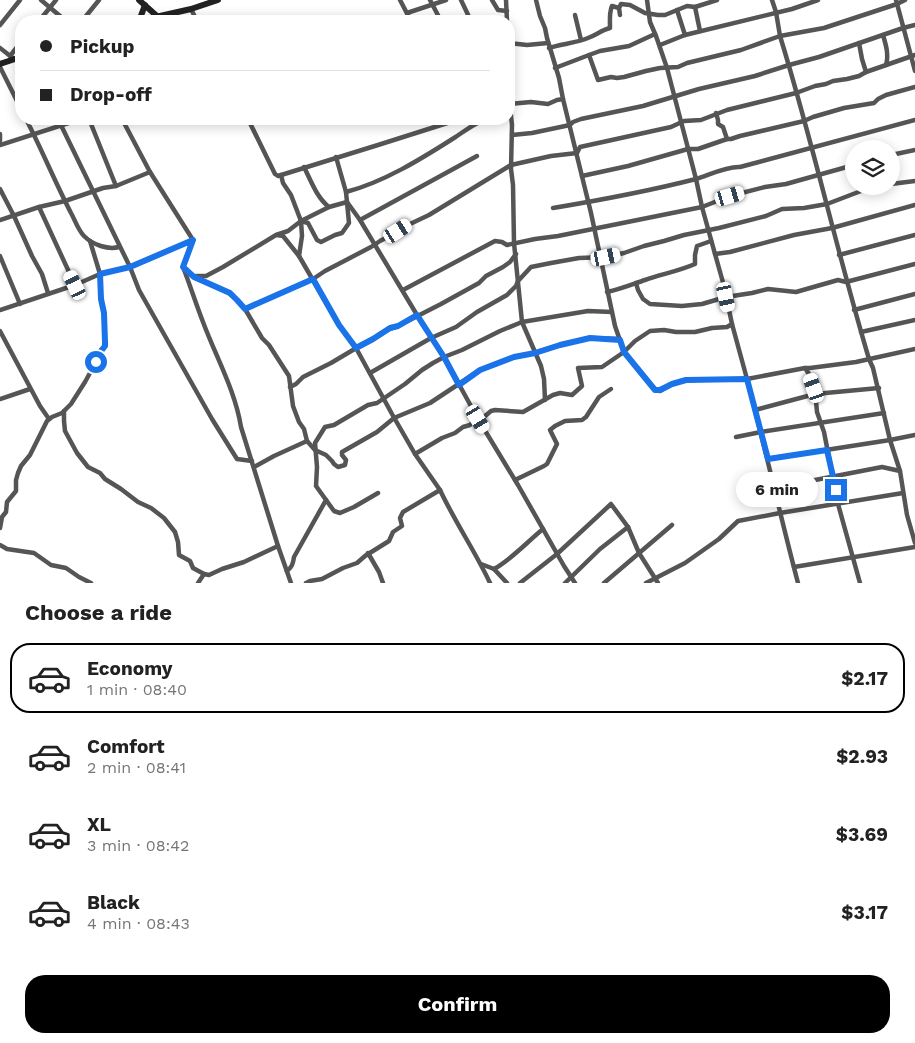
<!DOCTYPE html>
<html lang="en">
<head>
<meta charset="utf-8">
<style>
	:root { --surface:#fff; --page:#f6f6f6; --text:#222; --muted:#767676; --line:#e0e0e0; --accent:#000 }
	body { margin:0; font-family:"Work Sans",sans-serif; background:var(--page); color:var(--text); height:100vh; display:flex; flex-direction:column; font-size:19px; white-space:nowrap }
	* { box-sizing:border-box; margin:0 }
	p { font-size:16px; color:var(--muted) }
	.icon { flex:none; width:28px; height:28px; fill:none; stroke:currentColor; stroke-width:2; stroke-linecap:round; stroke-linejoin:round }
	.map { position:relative; height:583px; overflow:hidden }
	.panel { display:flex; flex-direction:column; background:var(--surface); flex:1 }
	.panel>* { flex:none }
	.hud { position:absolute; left:15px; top:15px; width:500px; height:110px; border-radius:20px; box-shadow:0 2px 12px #0003; display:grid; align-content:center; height:110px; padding:0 25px; background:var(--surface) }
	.tools { position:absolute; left:845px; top:140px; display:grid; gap:10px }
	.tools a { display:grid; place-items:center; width:55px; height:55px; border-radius:50%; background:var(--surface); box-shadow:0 2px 12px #0003; font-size:25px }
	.end { position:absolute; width:22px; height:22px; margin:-11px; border:6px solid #1a73e8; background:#fff; box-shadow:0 0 0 2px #fff }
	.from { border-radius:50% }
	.bubble { position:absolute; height:35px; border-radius:18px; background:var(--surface); box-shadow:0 2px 12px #0003; font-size:16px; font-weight:700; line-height:35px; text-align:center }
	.car { position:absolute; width:15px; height:30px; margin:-15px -8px; border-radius:6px; box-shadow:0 0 4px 1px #0007; background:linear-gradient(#fff 24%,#345 0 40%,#fff 0 76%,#345 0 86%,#fff 0) }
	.hud b { display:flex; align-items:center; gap:18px; height:48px; font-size:19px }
	.hud b+b { border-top:1px solid var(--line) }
	.hud i { width:12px; height:12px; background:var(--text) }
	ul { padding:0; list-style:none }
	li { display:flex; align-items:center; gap:15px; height:70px; margin:0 10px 8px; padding:0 15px; border:2px solid transparent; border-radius:20px }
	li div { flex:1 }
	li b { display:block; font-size:19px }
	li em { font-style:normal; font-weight:700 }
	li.on { border-color:var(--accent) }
	li>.icon { width:45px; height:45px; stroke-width:1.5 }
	h2 { padding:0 25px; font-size:22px; line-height:60px }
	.cta { display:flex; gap:10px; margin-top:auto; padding:10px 25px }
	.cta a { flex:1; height:58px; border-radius:20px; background:var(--accent); color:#fff; font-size:20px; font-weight:700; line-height:58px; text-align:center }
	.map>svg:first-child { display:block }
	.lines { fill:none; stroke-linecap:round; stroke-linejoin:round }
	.street { stroke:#555; stroke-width:4.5 }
	.secondary { stroke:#222; stroke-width:6 }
	.route { stroke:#1a73e8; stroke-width:6 }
</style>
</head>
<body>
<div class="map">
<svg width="915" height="583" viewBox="0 0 915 583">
	<rect width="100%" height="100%" fill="#fff"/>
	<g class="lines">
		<g class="street">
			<polyline points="41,0 66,21"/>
			<polyline points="400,0 411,21"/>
			<polyline points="430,0 441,21"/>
			<polyline points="461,0 471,21"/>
			<polyline points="492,0 498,10 507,11"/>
			<polyline points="506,0 507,21"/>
			<polyline points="647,0 650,22 656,36 667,68 696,179 702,207 715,254 730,252 794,235 832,228 915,205"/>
			<path d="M772 0 776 12 780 36C813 143 837 252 869 359L873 368 890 440 900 471 907 515 915 543"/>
			<polyline points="896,0 915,71"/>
			<polyline points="695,7 700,31"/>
			<polyline points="191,9 197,21"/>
			<polyline points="677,10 685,35"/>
			<polyline points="407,13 446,0"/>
			<polyline points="575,15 581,40"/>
			<polyline points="620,15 619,8 621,4 630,5 645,13 658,15 665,15 687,6 695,7 717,0"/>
			<polyline points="39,21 56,0"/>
			<polyline points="82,21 99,0"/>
			<polyline points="0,25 20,0"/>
			<path d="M883 35C886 45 889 55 886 65"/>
			<polyline points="509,43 527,45 548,43"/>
			<polyline points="660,45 685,35 792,9 818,0"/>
			<polyline points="0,48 14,59"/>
			<path d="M549 48C562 44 576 43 588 38 596 35 602 30 610 28 610 20 609 13 612 6L619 8"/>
			<polyline points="589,55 600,51 629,46 655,34"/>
			<polyline points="10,56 21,42"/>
			<polyline points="0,67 21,109"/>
			<polyline points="555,68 589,55 598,80 611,77 617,78 624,77 646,71 660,68 678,67 687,63 741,50 780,36 824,28 897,4 905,0"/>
			<polyline points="866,72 915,55"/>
			<polyline points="509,97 512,125 511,169 513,185 514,243 522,322 541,366 544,379 545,400"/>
			<path d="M563 99 591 213 615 326 624 352 655 390 660 391 672 384 686 380 747 379C765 447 780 515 798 583"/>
			<polyline points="509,104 531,102 548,104 557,100 563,99 559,78 547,38 545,28 540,16 536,0"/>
			<polyline points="716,113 718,120 718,124 723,127 727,139"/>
			<path d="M26 119C42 150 55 182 71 213 75 220 78 230 84 236 93 245 108 250 119 247"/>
			<polyline points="58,119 130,267 139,290 212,419 237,459 252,461"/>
			<polyline points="89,119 116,186"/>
			<path d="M122 119 150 172 193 240 183 267C190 285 196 304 203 322 216 357 235 390 241 427L278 546 291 583"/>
			<polyline points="248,119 275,174 278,176 378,145 460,119"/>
			<polyline points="0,134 0,141"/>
			<polyline points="512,135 532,133 570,125 573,122 581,119 643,106 699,89 755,76 789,65 819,57 903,28 915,25"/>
			<polyline points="0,145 81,119"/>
			<polyline points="891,155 915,150"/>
			<path d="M304 167C311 181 317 198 329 207L347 202 360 220 423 325 444 357 478 419 518 485 564 566 575 583"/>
			<polyline points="281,175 283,183 291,195 301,221 302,236 299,256 339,325 356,348 392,414 415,454"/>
			<polyline points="582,176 628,166 688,149 698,149 727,139 731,139 740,136 804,121 813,117 844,108 874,103 878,99 886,95 915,87"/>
			<polyline points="891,184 915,181"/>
			<polyline points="0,189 14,216 32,256 42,274 48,293"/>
			<path d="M346 192C384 182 421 159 454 138 465 131 475 122 488 119"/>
			<polyline points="39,207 75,285"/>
			<path d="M553 208C601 200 649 191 696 179 709 175 727 166 740 167L915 120"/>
			<polyline points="0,220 39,207 65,201 103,188 116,186 150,172"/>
			<polyline points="360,220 477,156"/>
			<polyline points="301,221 308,223 317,240 321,242 335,235 342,233 349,223 346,192 336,157"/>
			<polyline points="277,235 283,236 299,256"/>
			<polyline points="715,254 724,286 732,324"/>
			<polyline points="839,255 915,235"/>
			<polyline points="0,256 20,304"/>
			<polyline points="183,267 194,277 229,293 237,300 245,309 262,338 269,345 289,376 293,406 299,422 304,429 307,441 315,450 326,455 332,461 334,464 338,467 345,465 346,460 342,455 342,452 377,432 394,418 430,403 480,370 514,357 535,353 560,345 590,338 620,339"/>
			<polyline points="196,276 206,276 223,267 276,235 288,231 301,221 329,207"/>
			<polyline points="636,283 638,290 643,299 650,304 682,306 702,304 726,297 752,293 768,289 796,292 838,280 846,282 915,264"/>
			<polyline points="403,290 495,241 502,242 507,245 535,239 558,236 702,207 730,196 765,187 786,184 854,165"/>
			<path d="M607 292C621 289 633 284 645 280 662 274 679 271 695 264V255L697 246 711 241"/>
			<polyline points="245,309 313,279 325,271 371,247 380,241 398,231 410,224 429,215 511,165 551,156 577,153 580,147 671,127 684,121 701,120 727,110 796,93 815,86 826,84 833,81 847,79 859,76 866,72 862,59 859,43"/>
			<polyline points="0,310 75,285 100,274 130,267 193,240"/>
			<polyline points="854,310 915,294"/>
			<polyline points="0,331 40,406 49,419"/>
			<polyline points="861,332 915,320"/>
			<polyline points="805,368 809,374 815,390 817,412 824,432 838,504 860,583"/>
			<polyline points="370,373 431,338 456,327 477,312 507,295 516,286 518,281 531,267 551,263 579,258 606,257 624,253 644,246 664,241 684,235 719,228 766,216 782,209 804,208 827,204 861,191 873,190 885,186"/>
			<polyline points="290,387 296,384 303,377 331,363 363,344 373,339 389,329 398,326 441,304 479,283 486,276 503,267 510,262 516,254"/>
			<polyline points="0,399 30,389"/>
			<polyline points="755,410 815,394 879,388"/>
			<polyline points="64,411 64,421 65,431 77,453 88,467 100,473 105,479 121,489 138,502 151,508 164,518 175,532 178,542 179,555 190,561 193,568 204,574"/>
			<polyline points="477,417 484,417 491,411 495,410 523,412 553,395 560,393 572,395 582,386 578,368 602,367 624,352 635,341 650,331 664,330 676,332 695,332 712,328 727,327 732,324 747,379 805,368 810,368 856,362 915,349"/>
			<polyline points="736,437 761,432 884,413"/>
			<polyline points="768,459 890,440 915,435"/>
			<polyline points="254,467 274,456 307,441"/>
			<polyline points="515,480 544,466 547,464 557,444 550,430 555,426 565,421 582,420 586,417 599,397 611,389"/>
			<polyline points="774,488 882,467 900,471"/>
			<path d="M440 490C455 522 475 551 490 583"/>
			<polyline points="378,493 354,507 340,513 334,511 316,486 317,467 315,443 325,427 334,425 368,405 377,403 405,384 422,370 433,363 444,357 462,350 500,331 522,322 588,311 612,312"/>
			<polyline points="0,528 2,517 6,512 7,502 16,491 16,480 18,473 21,466 30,455 47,421 52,417 62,413 71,404 85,382 96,362 100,351 105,346 104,313 101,299 100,274 90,241"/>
			<polyline points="0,545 7,549 34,553 51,565 66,568 79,577 91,583"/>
			<polyline points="368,553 379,572 383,583"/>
			<path d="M481 564 494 569C512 559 527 542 543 529"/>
			<polyline points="794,567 915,547"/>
			<polyline points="494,569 507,583"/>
			<path d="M287 571C292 567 293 564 294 557L326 500"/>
			<polyline points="198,583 204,574 209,575 222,569 244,562 278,546"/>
			<polyline points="306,583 310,581 322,579 343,568 357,563 365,556 389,541 393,532 402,526 400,518 403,512 440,490 415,454 442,438 455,433 463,427 470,425 475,420 478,419"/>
			<polyline points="520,583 557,554 611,504 628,527 639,553 658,583"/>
			<polyline points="565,583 600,549 628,527"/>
			<polyline points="604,583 672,525"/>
			<polyline points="646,583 685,563 719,539 738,521 780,513 903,493"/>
		</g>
		<g class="secondary">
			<polyline points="139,0 158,17"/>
			<polyline points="138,21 191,9 218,0"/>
			<polyline points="139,21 145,5"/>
			<polyline points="0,64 21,57"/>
		</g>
	</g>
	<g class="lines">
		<polyline class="route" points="96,362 98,355 105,346 105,342 104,313 101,299 100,274 130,267 193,240 183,267 194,277 230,293 237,300 245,309 313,279 339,325 356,348 373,339 390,328 398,326 417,315 444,357 459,385 480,370 514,357 535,353 560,345 590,338 620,340 624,352 655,390 660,390 672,384 686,380 747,379 768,459 827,450 836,490"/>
	</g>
</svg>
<div class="tools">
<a><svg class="icon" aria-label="layers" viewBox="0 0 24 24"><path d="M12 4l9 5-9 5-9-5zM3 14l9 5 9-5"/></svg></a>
</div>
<i class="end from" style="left:96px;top:362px"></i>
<i class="end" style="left:836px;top:490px"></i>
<div class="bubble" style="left:736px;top:472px;width:82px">6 min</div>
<i class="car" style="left:730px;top:196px;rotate:74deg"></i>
<i class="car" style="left:398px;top:231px;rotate:57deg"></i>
<i class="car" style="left:606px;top:257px;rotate:78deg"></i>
<i class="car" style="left:75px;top:285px;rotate:335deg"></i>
<i class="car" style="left:726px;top:297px;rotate:168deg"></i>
<i class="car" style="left:814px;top:388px;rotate:341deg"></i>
<i class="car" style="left:478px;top:419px;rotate:149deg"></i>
<div class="hud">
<b><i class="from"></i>Pickup</b>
<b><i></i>Drop-off</b>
</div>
</div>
<section class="panel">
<h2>Choose a ride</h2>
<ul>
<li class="on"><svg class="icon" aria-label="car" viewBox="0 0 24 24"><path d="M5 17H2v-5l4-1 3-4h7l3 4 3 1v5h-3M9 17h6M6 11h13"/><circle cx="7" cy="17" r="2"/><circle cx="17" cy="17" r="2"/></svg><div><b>Economy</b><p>1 min · 08:40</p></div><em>$2.17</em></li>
<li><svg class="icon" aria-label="car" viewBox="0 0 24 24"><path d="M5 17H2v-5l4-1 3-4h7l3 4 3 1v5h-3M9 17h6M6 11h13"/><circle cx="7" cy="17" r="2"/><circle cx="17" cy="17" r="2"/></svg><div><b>Comfort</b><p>2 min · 08:41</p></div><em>$2.93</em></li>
<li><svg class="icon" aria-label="car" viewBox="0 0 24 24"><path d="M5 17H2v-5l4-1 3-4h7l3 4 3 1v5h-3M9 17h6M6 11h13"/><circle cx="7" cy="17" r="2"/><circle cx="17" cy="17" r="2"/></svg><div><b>XL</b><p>3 min · 08:42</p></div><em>$3.69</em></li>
<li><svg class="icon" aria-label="car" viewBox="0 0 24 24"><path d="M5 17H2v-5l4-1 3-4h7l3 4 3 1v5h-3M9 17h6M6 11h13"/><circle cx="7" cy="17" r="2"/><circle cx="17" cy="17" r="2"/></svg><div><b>Black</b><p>4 min · 08:43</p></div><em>$3.17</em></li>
</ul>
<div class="cta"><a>Confirm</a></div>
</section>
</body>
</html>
